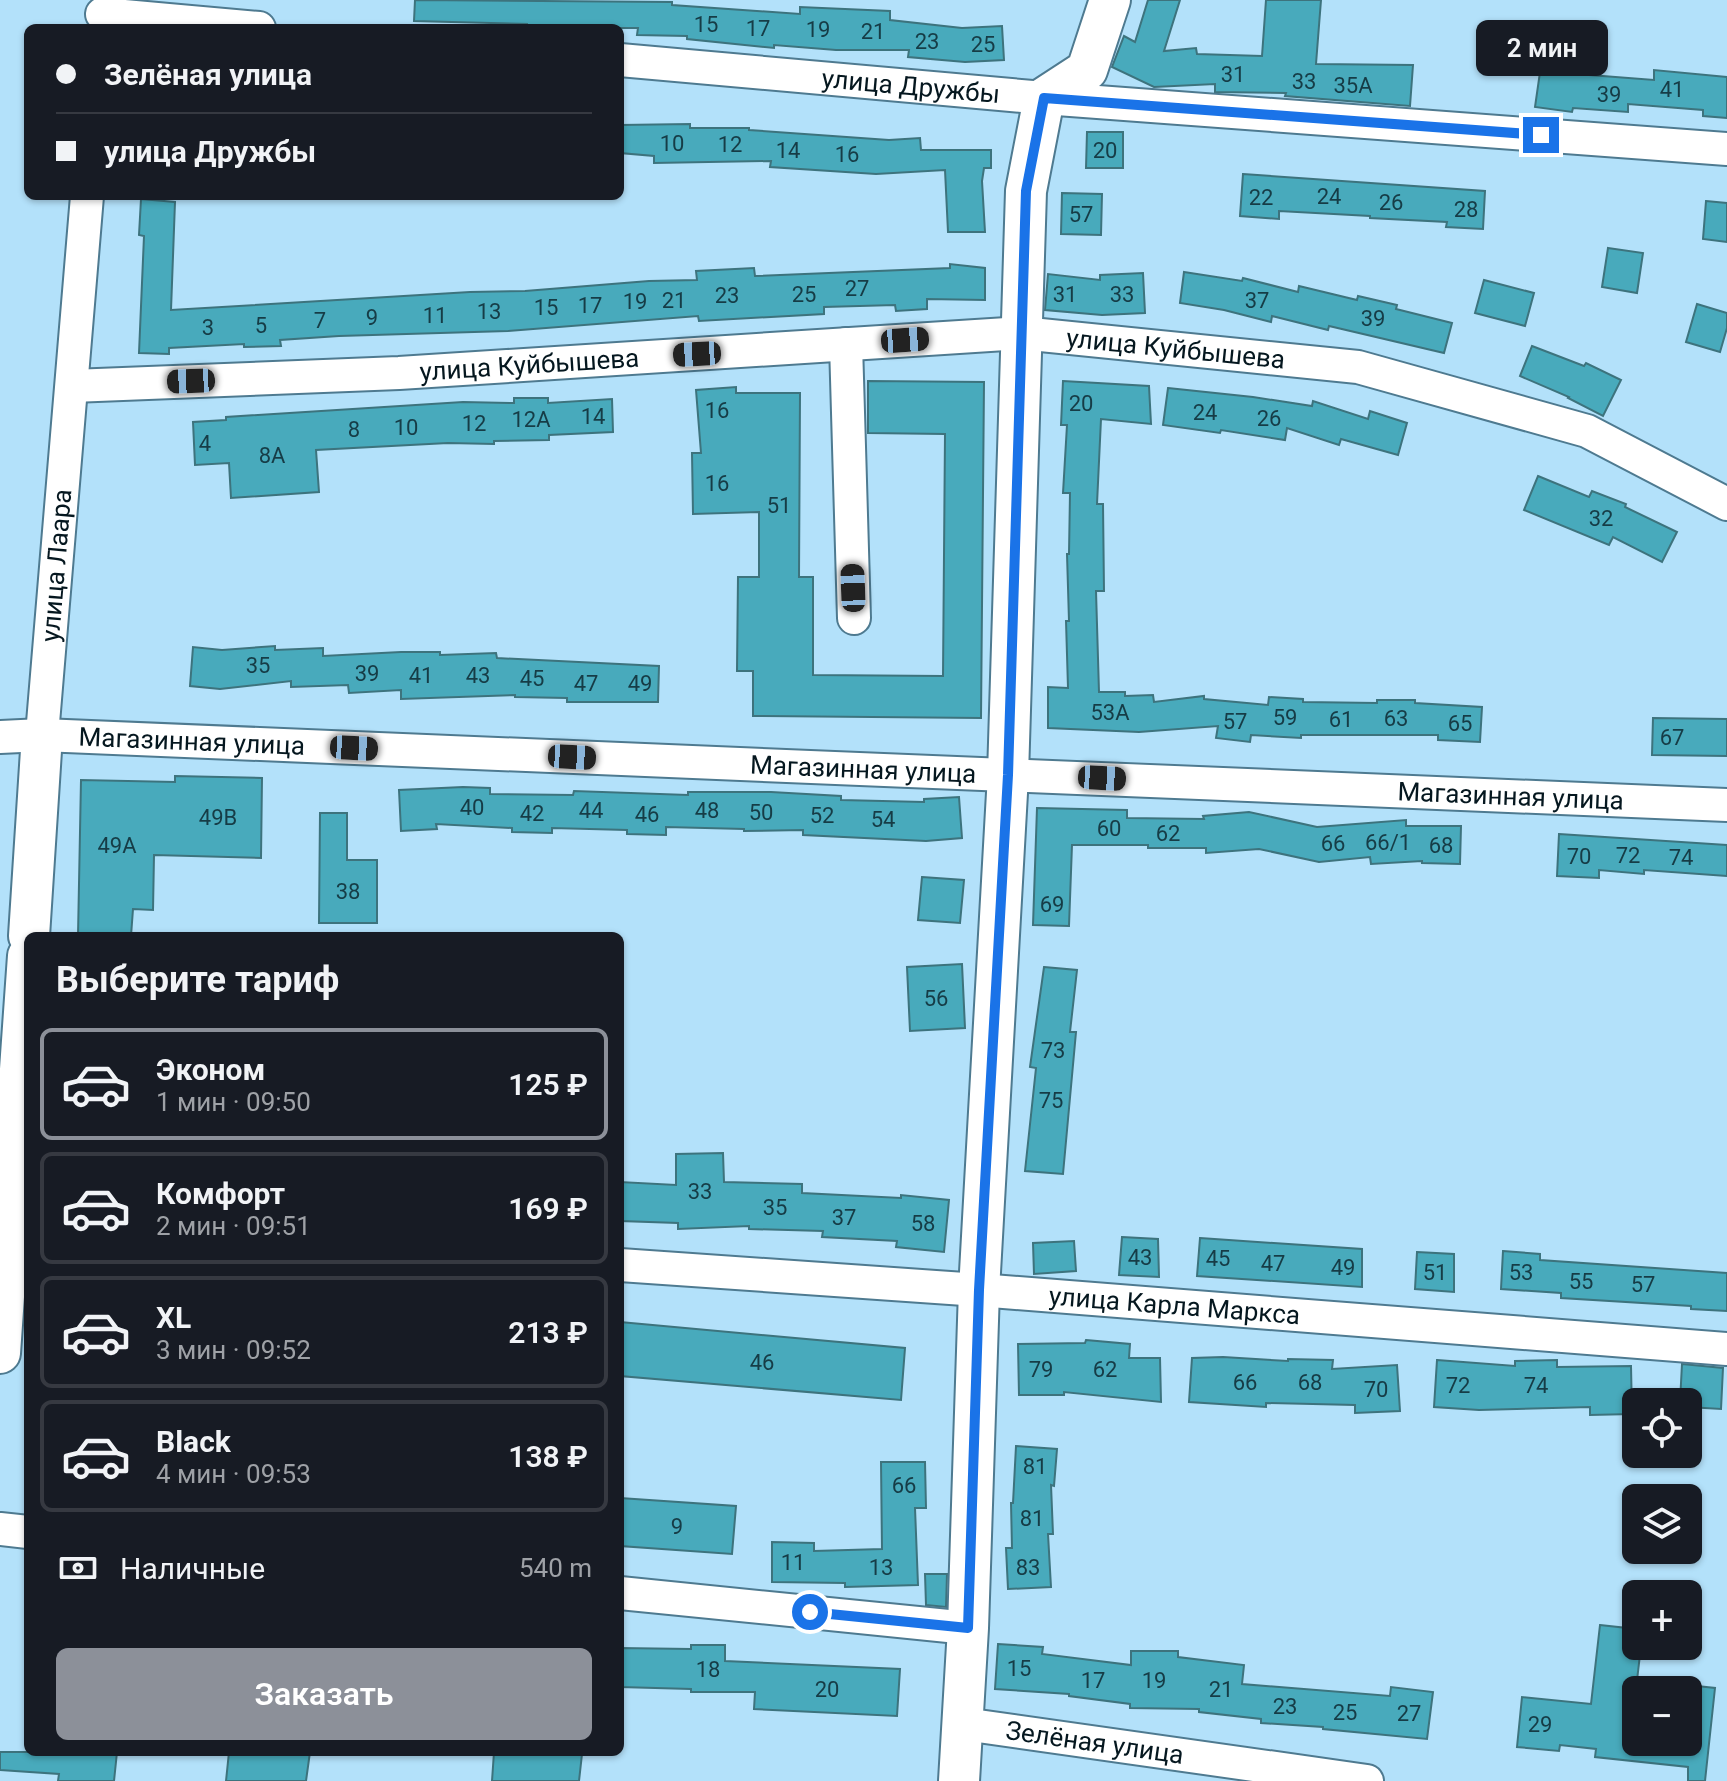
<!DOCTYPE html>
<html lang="ru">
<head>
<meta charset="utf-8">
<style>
	:root { --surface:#171b24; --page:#20242c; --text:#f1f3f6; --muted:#9ea1a6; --line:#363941; --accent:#8c9099 }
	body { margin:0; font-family:Roboto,sans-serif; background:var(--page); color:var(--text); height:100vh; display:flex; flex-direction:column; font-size:30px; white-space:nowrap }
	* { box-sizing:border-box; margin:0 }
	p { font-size:26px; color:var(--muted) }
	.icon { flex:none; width:44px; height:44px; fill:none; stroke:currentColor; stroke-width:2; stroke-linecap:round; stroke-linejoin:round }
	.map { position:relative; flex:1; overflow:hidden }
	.sheet { position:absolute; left:24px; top:932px; width:600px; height:824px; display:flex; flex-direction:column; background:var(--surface); border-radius:12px; box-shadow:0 2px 6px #0004 }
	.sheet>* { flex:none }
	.hud { position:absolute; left:24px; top:24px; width:600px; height:176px; border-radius:12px; box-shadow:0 2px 6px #0004; display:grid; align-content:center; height:176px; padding:0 32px; background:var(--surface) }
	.controls { position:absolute; left:1622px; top:1388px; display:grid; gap:16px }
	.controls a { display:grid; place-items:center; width:80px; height:80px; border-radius:12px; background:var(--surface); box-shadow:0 2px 6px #0004; font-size:40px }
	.end { position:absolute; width:36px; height:36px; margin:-18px; border:10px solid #1a73e8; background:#fff; box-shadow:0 0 0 4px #fff }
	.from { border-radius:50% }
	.bubble { position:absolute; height:56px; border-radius:12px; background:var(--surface); box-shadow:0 2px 6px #0004; font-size:26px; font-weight:600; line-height:56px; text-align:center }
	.car { position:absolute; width:24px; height:48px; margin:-24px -12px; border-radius:10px; box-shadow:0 0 6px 2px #0007; background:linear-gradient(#222 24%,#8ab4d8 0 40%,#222 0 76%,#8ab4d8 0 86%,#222 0) }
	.hud b { display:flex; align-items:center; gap:28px; height:76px; font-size:30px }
	.hud b+b { border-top:2px solid var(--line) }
	.hud i { width:20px; height:20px; background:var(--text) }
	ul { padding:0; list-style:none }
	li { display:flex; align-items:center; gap:24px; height:112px; margin:0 16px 12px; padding:0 16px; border:4px solid var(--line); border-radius:12px }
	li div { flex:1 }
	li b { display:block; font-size:30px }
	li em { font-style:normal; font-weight:600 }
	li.selected { border-color:var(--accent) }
	li>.icon { width:72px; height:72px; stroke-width:1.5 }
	h2 { padding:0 32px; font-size:36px; line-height:96px }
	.pay { display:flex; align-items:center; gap:20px; height:88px; padding:0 32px; font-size:30px }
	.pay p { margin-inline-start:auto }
	.action { display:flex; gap:16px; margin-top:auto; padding:16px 32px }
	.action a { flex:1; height:92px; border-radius:12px; background:var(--accent); color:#fff; font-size:32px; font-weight:600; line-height:92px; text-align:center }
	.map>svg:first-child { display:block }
	.building { fill:#48aabc; stroke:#3d737d; stroke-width:2 }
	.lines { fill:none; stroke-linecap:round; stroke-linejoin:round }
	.minor-casing { stroke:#4e7a90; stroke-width:36 }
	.tertiary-casing { stroke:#4e7a90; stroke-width:44 }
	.minor { stroke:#fff; stroke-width:32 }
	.tertiary { stroke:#fff; stroke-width:40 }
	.route { stroke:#1a73e8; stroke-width:10 }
	.labels { text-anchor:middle; stroke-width:6; stroke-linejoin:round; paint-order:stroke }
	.number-label { font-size:22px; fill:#163c46 }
	.street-label { font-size:26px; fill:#05171f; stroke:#b3e1fa }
</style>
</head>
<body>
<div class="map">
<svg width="1727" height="1781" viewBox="0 0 1727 1781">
	<rect width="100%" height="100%" fill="#b3e1fa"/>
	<g class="building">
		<polygon points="415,0 672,2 672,5 800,14 800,7 890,11 890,20 962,28 1002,26 1004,60 965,62 908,57 909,50 836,50 774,45 774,48 687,39 687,36 637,35 638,28 527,28 527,24 414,21"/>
		<polygon points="1148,0 1180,0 1164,51 1196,48 1197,54 1262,56 1266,0 1321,0 1316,64 1413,65 1410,106 1285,96 1286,93 1215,92 1215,84 1154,87 1112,67 1124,36 1135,42"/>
		<polygon points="1541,65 1578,70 1577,74 1654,80 1654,70 1727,77 1727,118 1703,116 1703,110 1628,104 1628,112 1573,108 1572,112 1535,107"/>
		<polygon points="690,124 690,128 749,128 749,130 889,140 920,138 921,150 991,150 991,168 984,168 982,181 985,232 948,232 945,170 876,174 770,167 771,161 654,163 654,156 620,153 620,125"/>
		<polygon points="1087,132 1123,132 1123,168 1086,168"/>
		<polygon points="1243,174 1485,191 1483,229 1446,227 1447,222 1370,218 1370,216 1279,211 1279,219 1240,216"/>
		<polygon points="1062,193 1102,194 1101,235 1061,234"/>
		<polygon points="141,199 175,202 171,310 470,292 525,291 649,281 697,280 696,271 754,268 755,276 950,268 950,264 985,268 985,300 927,299 927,309 896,311 895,305 824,307 824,314 699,321 698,316 508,331 339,336 280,340 281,346 244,347 244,344 169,348 169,354 139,353 144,236 139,235"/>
		<polygon points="1706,201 1727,203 1727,242 1703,239"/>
		<polygon points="1608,248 1643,253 1637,293 1602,287"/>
		<polygon points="1184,272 1242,281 1243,278 1298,292 1299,286 1357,300 1358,296 1397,305 1396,309 1452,323 1444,353 1329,326 1328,330 1272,316 1271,322 1224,310 1180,303"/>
		<polygon points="1143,273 1145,313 1102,315 1045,310 1048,274 1100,280 1100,275"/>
		<polygon points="1484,280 1534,293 1525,326 1475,313"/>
		<polygon points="1697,304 1727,313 1727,328 1720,352 1686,342"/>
		<polygon points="1532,346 1584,366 1586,363 1621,380 1603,416 1568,398 1569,397 1520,376"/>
		<polygon points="868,381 984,382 981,718 753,716 753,671 737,671 738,577 759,577 759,512 693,514 692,453 701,453 696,390 736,387 736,393 800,393 799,577 813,577 813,675 943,676 945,434 868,433"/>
		<polygon points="1063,381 1149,386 1151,424 1101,419 1097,504 1103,504 1104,591 1096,591 1099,692 1125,692 1125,696 1153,695 1154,702 1204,696 1204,699 1268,705 1269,697 1303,699 1303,702 1377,703 1377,700 1415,700 1415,703 1482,707 1480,742 1438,740 1438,735 1301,735 1301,738 1251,735 1250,742 1216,738 1218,726 1139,732 1048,728 1048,687 1068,688 1066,621 1069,621 1067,554 1069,554 1070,493 1063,493 1067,425 1061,425"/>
		<polygon points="1168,388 1253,397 1312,406 1313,401 1368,419 1370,411 1407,423 1398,455 1341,439 1339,445 1287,428 1285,440 1221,430 1220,433 1163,425"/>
		<polygon points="514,398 548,398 548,403 612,399 613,432 549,435 549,440 494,441 494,444 448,443 316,450 319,492 231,498 229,463 195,465 193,422 226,420 226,417 463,402 514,403"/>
		<polygon points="1538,476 1589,497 1592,491 1626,504 1625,507 1677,532 1662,562 1613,537 1609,545 1524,510"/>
		<polygon points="275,646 275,650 323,648 323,656 401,652 440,652 440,655 496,653 497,658 659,666 658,702 567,702 567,698 515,697 515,695 401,699 401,690 349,693 348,685 291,687 291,681 220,689 190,686 193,647 222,650"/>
		<polygon points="1653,718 1727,719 1727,756 1652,755"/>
		<polygon points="175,776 262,778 261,858 154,855 153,910 133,909 131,936 78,936 81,780 175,782"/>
		<polygon points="463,787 490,788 490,794 573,795 574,791 688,795 688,792 771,792 841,796 841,800 924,802 924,799 959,797 962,838 926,841 803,835 803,830 744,831 744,829 666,827 666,835 627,834 627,830 552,828 552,833 512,832 512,828 436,824 437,829 401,831 399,790"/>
		<polygon points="1037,808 1127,810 1127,818 1204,819 1203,816 1249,812 1317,827 1406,820 1406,826 1461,826 1460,864 1422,863 1422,861 1371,864 1370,857 1319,862 1259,849 1206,853 1206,848 1148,848 1148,845 1072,845 1069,926 1033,925"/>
		<polygon points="320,813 347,813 347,860 377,860 377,923 319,923"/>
		<polygon points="1559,834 1727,845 1727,876 1644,870 1644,874 1599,870 1599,878 1557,876"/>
		<polygon points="922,877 964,880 960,923 918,920"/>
		<polygon points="962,964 965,1028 910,1031 907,967"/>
		<polygon points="1044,967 1077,970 1070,1032 1076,1032 1063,1174 1025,1171 1036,1068 1030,1067"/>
		<polygon points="723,1153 724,1182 802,1184 802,1193 901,1198 901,1195 949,1200 944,1252 896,1247 897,1241 822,1237 823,1231 749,1229 749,1226 678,1229 678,1223 620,1221 620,1182 676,1185 676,1154"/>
		<polygon points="1122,1237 1158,1239 1159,1277 1119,1275"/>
		<polygon points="1200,1238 1362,1249 1362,1287 1197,1276"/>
		<polygon points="1074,1241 1076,1271 1034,1274 1033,1243"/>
		<polygon points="1503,1251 1540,1254 1540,1260 1727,1273 1727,1311 1691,1309 1691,1306 1561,1298 1561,1293 1501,1289"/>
		<polygon points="1417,1252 1454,1254 1454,1292 1415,1289"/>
		<polygon points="620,1322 905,1348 901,1400 620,1376"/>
		<polygon points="1086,1340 1130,1344 1129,1358 1160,1358 1161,1402 1064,1392 1064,1395 1019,1395 1018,1344 1085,1343"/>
		<polygon points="1223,1357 1288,1361 1288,1359 1333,1360 1332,1369 1397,1365 1400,1411 1355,1413 1355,1405 1266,1403 1266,1407 1189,1402 1192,1358"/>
		<polygon points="1437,1360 1515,1366 1515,1361 1557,1360 1557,1367 1631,1366 1632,1414 1590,1415 1590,1407 1479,1410 1434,1407"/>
		<polygon points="1682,1364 1723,1368 1721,1409 1688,1407 1688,1402 1680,1402"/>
		<polygon points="1016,1446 1057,1449 1054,1486 1051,1485 1053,1534 1048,1534 1051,1587 1008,1589 1006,1548 1012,1548 1011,1503 1013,1503"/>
		<polygon points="881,1462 925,1462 926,1508 915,1508 918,1585 845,1587 845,1583 772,1582 772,1542 814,1543 814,1551 882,1549"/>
		<polygon points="620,1498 736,1506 732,1554 620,1546"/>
		<polygon points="925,1574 947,1574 946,1607 926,1605"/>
		<polygon points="1600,1625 1636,1629 1636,1646 1641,1646 1636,1689 1636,1742 1688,1742 1688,1685 1715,1688 1705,1781 1688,1781 1688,1767 1595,1757 1596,1749 1560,1745 1559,1751 1517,1747 1522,1697 1591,1704"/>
		<polygon points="998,1644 1043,1647 1042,1654 1131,1665 1131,1651 1178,1651 1178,1657 1244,1665 1242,1684 1390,1696 1391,1687 1433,1692 1427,1739 1323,1729 1323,1727 1261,1723 1261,1719 1199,1712 1199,1709 1130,1708 1130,1704 1069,1696 1069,1694 995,1689"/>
		<polygon points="691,1645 725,1645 725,1661 900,1669 897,1716 754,1709 755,1692 691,1692 691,1689 620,1687 620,1648 691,1649"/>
		<polygon points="0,1752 117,1752 114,1781 58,1781 59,1774 0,1770"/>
		<polygon points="229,1752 310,1752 306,1781 226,1781"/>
		<polygon points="494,1752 582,1754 579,1781 492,1781"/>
	</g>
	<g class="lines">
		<g class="minor-casing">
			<g id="minor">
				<polyline points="102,14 259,28"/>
				<path id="s1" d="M620 60 1044 98 1727 149"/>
				<polyline points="846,344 854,618"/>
				<path id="s2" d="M72 386 399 373 1021 333 1358 367 1587 431 1727 504"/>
				<path id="s3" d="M42 735 87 196"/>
				<path id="s4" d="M0 737 42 735 1727 805"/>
				<path id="s5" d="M620 1265 979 1290 1727 1349"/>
				<polyline points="0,1529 28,1532"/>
				<polyline points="620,1593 968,1628"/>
				<path id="s6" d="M964 1724 1367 1781"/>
			</g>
		</g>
		<g class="tertiary-casing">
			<g id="tertiary">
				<polyline points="29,936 42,735"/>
				<polyline points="0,1353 28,956"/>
				<polyline points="959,1781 968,1628 979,1290 1008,775 1026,191 1044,98 1087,70 1110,0"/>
			</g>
		</g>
		<use href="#minor" class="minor"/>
		<use href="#tertiary" class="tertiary"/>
	</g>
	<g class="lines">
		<polyline class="route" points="810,1612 968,1628 979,1290 1008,775 1026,191 1044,98 1541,135"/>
	</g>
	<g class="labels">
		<g class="number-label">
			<text x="706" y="32">15</text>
			<text x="758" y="36">17</text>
			<text x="818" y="37">19</text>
			<text x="873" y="39">21</text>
			<text x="927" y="49">23</text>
			<text x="983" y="52">25</text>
			<text x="1233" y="82">31</text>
			<text x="1304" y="89">33</text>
			<text x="1353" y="93">35А</text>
			<text x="1672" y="97">41</text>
			<text x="1609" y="102">39</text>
			<text x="672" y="151">10</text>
			<text x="730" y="152">12</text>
			<text x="788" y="158">14</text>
			<text x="1105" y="158">20</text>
			<text x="847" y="162">16</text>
			<text x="1329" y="204">24</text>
			<text x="1261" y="205">22</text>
			<text x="1391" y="210">26</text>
			<text x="1466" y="217">28</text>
			<text x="1081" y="222">57</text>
			<text x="857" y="296">27</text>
			<text x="804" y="302">25</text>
			<text x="1065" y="302">31</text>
			<text x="1122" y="302">33</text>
			<text x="727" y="303">23</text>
			<text x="674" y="308">21</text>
			<text x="1257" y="308">37</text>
			<text x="635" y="309">19</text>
			<text x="590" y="313">17</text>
			<text x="546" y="315">15</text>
			<text x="489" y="319">13</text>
			<text x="435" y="323">11</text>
			<text x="372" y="325">9</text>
			<text x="1373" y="326">39</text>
			<text x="320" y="328">7</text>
			<text x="261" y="333">5</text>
			<text x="208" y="335">3</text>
			<text x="1081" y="411">20</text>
			<text x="717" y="418">16</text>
			<text x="1205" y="420">24</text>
			<text x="593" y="424">14</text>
			<text x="1269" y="426">26</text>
			<text x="531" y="427">12А</text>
			<text x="474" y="431">12</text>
			<text x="406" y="435">10</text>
			<text x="354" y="437">8</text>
			<text x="205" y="451">4</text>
			<text x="272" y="463">8А</text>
			<text x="717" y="491">16</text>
			<text x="779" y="513">51</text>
			<text x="1601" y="526">32</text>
			<text x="258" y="673">35</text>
			<text x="367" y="681">39</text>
			<text x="421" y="683">41</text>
			<text x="478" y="683">43</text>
			<text x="532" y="686">45</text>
			<text x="586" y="691">47</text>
			<text x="640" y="691">49</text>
			<text x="1110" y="720">53А</text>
			<text x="1285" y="725">59</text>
			<text x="1396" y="726">63</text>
			<text x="1341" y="727">61</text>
			<text x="1235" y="729">57</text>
			<text x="1460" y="731">65</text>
			<text x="1672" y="745">67</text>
			<text x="472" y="815">40</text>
			<text x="591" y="818">44</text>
			<text x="707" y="818">48</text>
			<text x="761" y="820">50</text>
			<text x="532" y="821">42</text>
			<text x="647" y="822">46</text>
			<text x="822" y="823">52</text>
			<text x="218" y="825">49В</text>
			<text x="883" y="827">54</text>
			<text x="1109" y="836">60</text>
			<text x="1168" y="841">62</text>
			<text x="1388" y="850">66/1</text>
			<text x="1333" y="851">66</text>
			<text x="117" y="853">49А</text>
			<text x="1441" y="853">68</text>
			<text x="1628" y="863">72</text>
			<text x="1579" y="864">70</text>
			<text x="1681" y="865">74</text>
			<text x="348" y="899">38</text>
			<text x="1052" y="912">69</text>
			<text x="936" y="1006">56</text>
			<text x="1053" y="1058">73</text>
			<text x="1051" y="1108">75</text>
			<text x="700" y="1199">33</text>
			<text x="775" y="1215">35</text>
			<text x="844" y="1225">37</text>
			<text x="923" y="1231">58</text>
			<text x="1140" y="1265">43</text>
			<text x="1218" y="1266">45</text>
			<text x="1273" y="1271">47</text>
			<text x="1343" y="1275">49</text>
			<text x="1435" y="1280">51</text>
			<text x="1521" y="1280">53</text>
			<text x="1581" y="1289">55</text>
			<text x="1643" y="1292">57</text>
			<text x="762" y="1370">46</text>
			<text x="1041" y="1377">79</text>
			<text x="1105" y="1377">62</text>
			<text x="1245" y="1390">66</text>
			<text x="1310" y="1390">68</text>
			<text x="1458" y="1393">72</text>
			<text x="1536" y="1393">74</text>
			<text x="1376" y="1397">70</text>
			<text x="1035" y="1474">81</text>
			<text x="904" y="1493">66</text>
			<text x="1032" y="1526">81</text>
			<text x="677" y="1534">9</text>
			<text x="793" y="1570">11</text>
			<text x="881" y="1575">13</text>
			<text x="1028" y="1575">83</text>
			<text x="1019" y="1676">15</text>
			<text x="708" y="1677">18</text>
			<text x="1093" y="1688">17</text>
			<text x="1154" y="1688">19</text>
			<text x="827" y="1697">20</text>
			<text x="1221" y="1697">21</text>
			<text x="1285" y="1714">23</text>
			<text x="1345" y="1720">25</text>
			<text x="1409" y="1721">27</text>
			<text x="1540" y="1732">29</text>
		</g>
		<g class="street-label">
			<text dy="9" stroke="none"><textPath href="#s1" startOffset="292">улица Дружбы</textPath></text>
			<text dy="9" stroke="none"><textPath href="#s2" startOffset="1106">улица Куйбышева</textPath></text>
			<text dy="9" stroke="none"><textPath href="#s2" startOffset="458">улица Куйбышева</textPath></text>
			<text dy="9" stroke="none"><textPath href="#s3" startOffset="170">улица Лаара</textPath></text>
			<text dy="9" stroke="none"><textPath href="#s4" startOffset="192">Магазинная улица</textPath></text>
			<text dy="9" stroke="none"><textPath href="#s4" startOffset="864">Магазинная улица</textPath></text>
			<text dy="9" stroke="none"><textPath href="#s4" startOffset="1512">Магазинная улица</textPath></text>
			<text dy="9" stroke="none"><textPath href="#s5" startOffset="556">улица Карла Маркса</textPath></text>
			<text dy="9" stroke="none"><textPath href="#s6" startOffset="132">Зелёная улица</textPath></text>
		</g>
	</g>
</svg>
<div class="controls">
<a><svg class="icon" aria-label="locate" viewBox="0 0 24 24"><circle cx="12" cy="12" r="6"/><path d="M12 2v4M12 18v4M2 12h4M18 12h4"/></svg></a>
<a><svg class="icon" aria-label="layers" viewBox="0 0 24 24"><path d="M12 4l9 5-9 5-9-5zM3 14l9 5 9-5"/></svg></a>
<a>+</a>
<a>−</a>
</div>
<i class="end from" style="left:810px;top:1612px"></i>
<i class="end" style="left:1541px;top:135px"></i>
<div class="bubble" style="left:1476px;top:20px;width:132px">2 мин</div>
<i class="car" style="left:905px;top:340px;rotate:86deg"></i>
<i class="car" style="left:697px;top:354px;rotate:267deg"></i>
<i class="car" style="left:191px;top:381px;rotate:268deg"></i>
<i class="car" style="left:853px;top:588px;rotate:358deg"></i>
<i class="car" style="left:354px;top:748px;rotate:93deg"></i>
<i class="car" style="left:572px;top:757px;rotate:93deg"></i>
<i class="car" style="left:1102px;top:778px;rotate:93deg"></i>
<div class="hud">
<b><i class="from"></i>Зелёная улица</b>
<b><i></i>улица Дружбы</b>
</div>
<section class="sheet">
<h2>Выберите тариф</h2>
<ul>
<li class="selected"><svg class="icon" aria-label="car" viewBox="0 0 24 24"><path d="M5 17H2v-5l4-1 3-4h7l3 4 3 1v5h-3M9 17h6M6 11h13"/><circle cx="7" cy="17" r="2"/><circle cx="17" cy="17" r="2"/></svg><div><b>Эконом</b><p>1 мин · 09:50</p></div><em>125 ₽</em></li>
<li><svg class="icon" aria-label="car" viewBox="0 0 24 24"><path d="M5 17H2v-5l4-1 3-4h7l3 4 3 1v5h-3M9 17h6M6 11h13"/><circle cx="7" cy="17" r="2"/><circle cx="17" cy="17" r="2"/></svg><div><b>Комфорт</b><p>2 мин · 09:51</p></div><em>169 ₽</em></li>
<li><svg class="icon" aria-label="car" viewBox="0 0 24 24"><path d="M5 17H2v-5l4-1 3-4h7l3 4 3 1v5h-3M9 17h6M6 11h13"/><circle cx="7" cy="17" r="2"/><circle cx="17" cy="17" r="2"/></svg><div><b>XL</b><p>3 мин · 09:52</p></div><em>213 ₽</em></li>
<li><svg class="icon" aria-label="car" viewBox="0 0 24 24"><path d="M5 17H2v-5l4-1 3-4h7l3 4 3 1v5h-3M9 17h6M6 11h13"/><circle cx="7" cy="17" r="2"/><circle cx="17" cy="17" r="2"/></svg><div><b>Black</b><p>4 мин · 09:53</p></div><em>138 ₽</em></li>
</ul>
<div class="pay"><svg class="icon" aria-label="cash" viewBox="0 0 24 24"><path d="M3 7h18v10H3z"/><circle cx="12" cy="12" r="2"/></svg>Наличные<p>540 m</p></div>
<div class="action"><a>Заказать</a></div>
</section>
</div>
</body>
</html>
